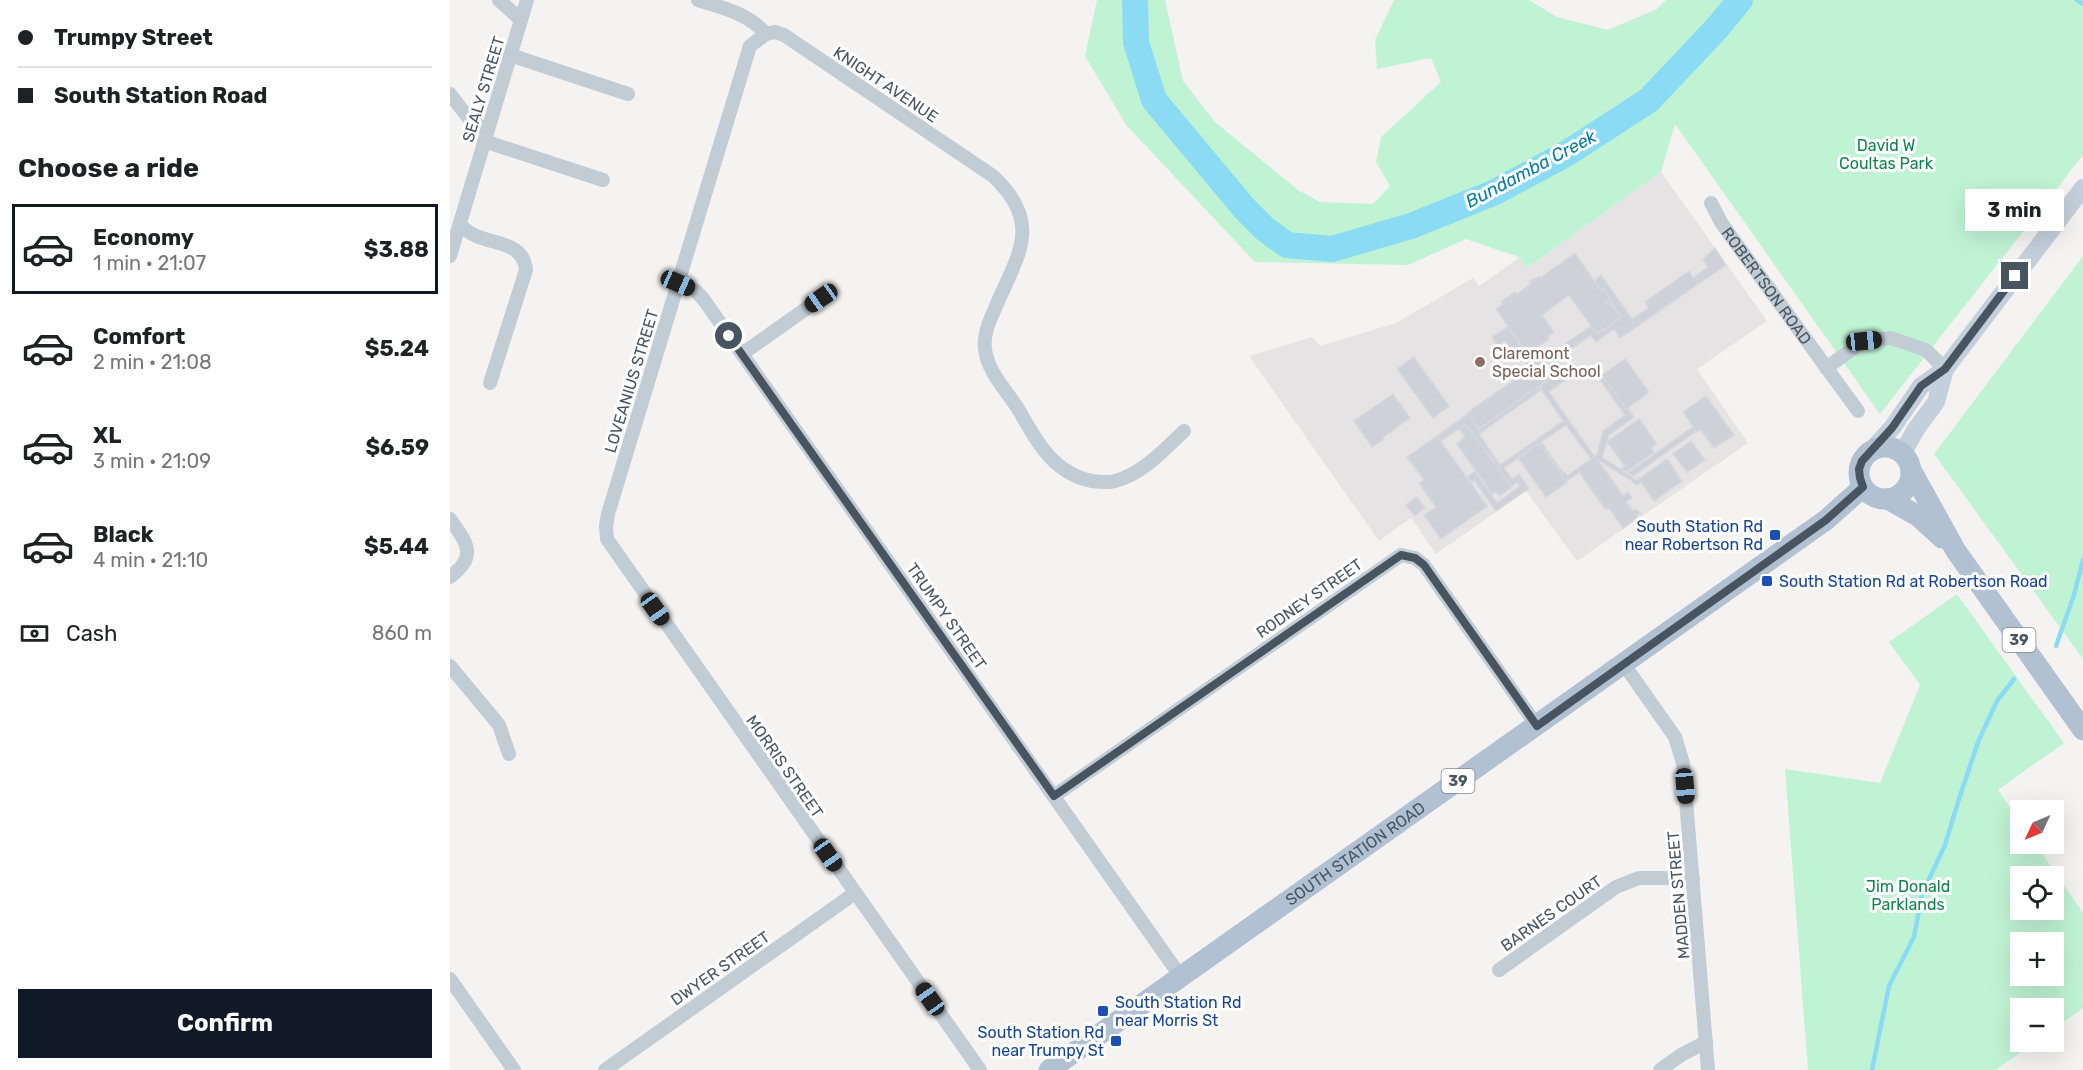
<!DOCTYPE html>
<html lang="en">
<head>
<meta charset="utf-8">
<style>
	:root { --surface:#fff; --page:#f2f2f2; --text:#202124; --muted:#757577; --line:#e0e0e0; --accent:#111827 }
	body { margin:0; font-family:Rubik,sans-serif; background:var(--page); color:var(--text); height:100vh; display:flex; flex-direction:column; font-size:22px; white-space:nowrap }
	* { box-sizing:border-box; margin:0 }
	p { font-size:20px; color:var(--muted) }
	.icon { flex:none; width:33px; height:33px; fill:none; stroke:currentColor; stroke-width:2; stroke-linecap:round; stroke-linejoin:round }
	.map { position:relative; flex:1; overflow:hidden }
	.details { display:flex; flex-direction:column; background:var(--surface); width:450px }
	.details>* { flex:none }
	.hud { display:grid; align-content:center; height:132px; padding:0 18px; background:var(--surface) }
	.needle { width:39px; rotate:226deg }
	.buttons { position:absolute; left:1560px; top:800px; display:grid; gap:12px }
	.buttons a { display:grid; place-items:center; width:54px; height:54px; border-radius:0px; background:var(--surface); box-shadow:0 6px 24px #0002; font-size:30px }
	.end { position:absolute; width:27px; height:27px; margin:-14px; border:8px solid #485561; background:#fff; box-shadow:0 0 0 3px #fff }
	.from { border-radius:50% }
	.bubble { position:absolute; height:42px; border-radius:0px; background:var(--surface); box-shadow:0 6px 24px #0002; font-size:20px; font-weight:700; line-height:42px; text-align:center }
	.car { position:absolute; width:18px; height:36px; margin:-18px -9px; border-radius:8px; box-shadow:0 0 4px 2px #0007; background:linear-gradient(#222 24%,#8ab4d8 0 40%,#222 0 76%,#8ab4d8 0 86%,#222 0) }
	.hud b { display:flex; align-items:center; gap:21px; height:57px; font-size:22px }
	.hud b+b { border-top:2px solid var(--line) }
	.hud i { width:15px; height:15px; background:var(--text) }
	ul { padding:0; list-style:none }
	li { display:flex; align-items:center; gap:18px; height:90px; margin:0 12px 9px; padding:0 6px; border:3px solid transparent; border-radius:0px }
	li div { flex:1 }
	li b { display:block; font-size:22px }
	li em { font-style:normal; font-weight:700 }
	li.current { border-color:var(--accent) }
	li>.icon { width:54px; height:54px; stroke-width:1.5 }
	h2 { padding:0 18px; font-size:27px; line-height:72px }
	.pay { display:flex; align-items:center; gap:15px; height:66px; padding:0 18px; font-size:22px }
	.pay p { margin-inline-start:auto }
	.button { display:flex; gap:12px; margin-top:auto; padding:12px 18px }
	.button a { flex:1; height:69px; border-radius:0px; background:var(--accent); color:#fff; font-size:24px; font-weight:700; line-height:69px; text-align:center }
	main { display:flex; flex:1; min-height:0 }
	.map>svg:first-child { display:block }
	.education { fill:#e6e3e4 }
	.green { fill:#c0f3d4; fill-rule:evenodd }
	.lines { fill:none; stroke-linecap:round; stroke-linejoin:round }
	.stream { stroke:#8adbf3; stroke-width:4.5 }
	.river { stroke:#8adbf3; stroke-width:26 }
	.building { fill:#ced1d7; stroke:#d6d8de; stroke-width:1.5 }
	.street { stroke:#c2ccd4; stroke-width:14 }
	.secondary { stroke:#c4cfdc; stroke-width:18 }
	.primary { stroke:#b1c1d2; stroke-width:21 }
	.route { stroke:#485561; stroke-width:8 }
	.education-dot { fill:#8d6e63; stroke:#fff; stroke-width:2 }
	.transit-dot { fill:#1a4fb4; stroke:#fff; stroke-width:2 }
	.labels { text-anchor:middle; stroke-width:6; stroke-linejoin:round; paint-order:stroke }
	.shield { fill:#fff; stroke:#7f8890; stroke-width:1.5 }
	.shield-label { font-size:15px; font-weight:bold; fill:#485561 }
	.street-label { font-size:16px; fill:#485561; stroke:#fff }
	.park-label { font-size:16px; fill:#11844d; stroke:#fff }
	.education-label { font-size:16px; fill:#785e54; stroke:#fff; text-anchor:start }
	.transit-label { font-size:16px; fill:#164399; stroke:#fff; text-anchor:end }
	.water-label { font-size:18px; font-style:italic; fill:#057ea1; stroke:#fff }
</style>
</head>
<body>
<main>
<section class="details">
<div class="hud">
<b><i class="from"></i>Trumpy Street</b>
<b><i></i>South Station Road</b>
</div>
<h2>Choose a ride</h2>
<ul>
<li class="current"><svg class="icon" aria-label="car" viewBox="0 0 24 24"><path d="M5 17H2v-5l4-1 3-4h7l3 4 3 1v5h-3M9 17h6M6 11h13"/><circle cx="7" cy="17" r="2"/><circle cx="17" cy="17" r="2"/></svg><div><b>Economy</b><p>1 min · 21:07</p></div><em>$3.88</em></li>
<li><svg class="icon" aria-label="car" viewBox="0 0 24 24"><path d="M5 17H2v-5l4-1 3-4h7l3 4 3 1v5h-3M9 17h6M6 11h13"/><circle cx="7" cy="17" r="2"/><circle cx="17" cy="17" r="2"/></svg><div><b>Comfort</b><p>2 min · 21:08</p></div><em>$5.24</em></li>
<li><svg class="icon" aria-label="car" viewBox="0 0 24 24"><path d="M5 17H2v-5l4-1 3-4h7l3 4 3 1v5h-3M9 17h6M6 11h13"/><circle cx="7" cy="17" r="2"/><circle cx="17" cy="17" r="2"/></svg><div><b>XL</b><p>3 min · 21:09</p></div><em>$6.59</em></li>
<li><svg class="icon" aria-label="car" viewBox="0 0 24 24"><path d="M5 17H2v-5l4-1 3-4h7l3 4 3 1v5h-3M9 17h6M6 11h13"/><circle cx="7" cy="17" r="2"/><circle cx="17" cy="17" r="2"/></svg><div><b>Black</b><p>4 min · 21:10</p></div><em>$5.44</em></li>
</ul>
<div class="pay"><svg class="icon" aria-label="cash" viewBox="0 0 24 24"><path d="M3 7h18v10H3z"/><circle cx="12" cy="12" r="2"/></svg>Cash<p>860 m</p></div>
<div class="button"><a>Confirm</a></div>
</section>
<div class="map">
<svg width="1633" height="1070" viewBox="0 0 1633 1070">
	<rect width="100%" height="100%" fill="#f5f2f2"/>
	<polygon class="education" points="1211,172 1317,321 1247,369 1298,443 1127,561 1076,491 986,554 961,518 929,541 799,356 862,337 870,346 946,323 1023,278 1029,286 1070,257 1077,268"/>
	<g class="green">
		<polygon points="647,0 715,0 733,81 765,122 848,190 870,202 923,204 940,186 926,162 931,137 991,82 981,58 927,69 925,40 944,0 1079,0 1107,17 1158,30 1207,9 1216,0 1633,0 1633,155 1430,414 1225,124 1211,172 1077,268 1069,257 1016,239 958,265 805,262 677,126 635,56"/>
		<polygon points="1633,256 1633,659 1484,454"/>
		<path d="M1507 594 1614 743 1548 790 1570 822V843H1585L1633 913V1008L1604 1029V1008H1570V1041H1586L1546 1070H1358L1335 769 1430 783 1470 685 1439 642ZM1570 876H1604V909H1570ZM1570 942H1604V975H1570Z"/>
	</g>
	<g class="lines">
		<g class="stream">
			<polyline points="1627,0 1633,4"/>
			<polyline points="1606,646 1624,595 1633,560"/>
			<polyline points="1422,1070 1439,986 1464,937 1472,894 1495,845 1509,799 1528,742 1547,701 1564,679"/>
		</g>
		<polyline class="river" points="685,0 686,42 704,100 795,209 815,229 837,245 882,249 961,226 1043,193 1116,154 1199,100 1267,28 1290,0"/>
	</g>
	<g class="building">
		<polygon points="1265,248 1276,265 1170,338 1164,329 1146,342 1141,335 1107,359 1113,368 1116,366 1123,375 1099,392 1144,456 1147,455 1153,431 1175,415 1149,378 1153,376 1184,417 1159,435 1152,457 1186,480 1188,478 1191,482 1186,485 1181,480 1148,460 1147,461 1144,457 1141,459 1116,425 1091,442 1113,473 1115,472 1117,476 1127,469 1130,472 1116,481 1089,443 1054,468 1062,479 1069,474 1079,488 1046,511 1024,480 1021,483 1017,477 1025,471 1047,503 1070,486 1067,482 1061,487 1047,467 1113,421 1089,386 1107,374 1096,358 1081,369 1071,355 1068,357 1055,341 1048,346 1042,337 1058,327 1082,360 1099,348 1102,353 1141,326 1147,334 1171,317 1161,303 1157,305 1155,303 1161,299 1154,289 1151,291 1144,281 1151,275 1182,319 1199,308 1195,302 1239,271 1243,278 1258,267 1253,259"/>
		<polygon points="1125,253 1151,291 1154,289 1161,299 1155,303 1157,305 1161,303 1171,317 1147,334 1119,295 1092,315 1104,332 1097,337 1099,339 1084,349 1083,347 1076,352 1046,309 1053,304 1051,302 1065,292 1067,294 1081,284 1079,282 1089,276 1090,278"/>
		<polygon points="964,357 999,406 983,418 947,369"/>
		<polygon points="1096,358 1107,374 1029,429 1017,413"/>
		<polygon points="1175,359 1199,392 1176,409 1152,375"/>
		<polygon points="1089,386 1091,390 1029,434 1050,465 1047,467 1016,424 991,441 987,436 1018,414 1029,429"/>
		<polygon points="943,394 960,418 933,437 934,439 922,447 904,421"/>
		<polygon points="1256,396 1284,435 1264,448 1251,430 1247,432 1233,412"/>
		<polygon points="1189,419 1207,444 1201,448 1204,452 1176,472 1171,469 1175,466 1157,442"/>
		<polygon points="1016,424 1062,487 1049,496 1046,491 1042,494 1007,444 1015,437 1009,429"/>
		<polygon points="1243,427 1246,431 1183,476 1178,473"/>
		<polygon points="987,436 1037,506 991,539 974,515 986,507 969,483 974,480 957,457"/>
		<polygon points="1241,441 1255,460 1237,472 1223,454"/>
		<polygon points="1089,443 1117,482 1096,497 1068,458"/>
		<polygon points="1144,457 1147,461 1148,460 1173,496 1178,492 1182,497 1176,502 1183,511 1186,509 1190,513 1187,515 1188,517 1173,528 1159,508 1156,510 1127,469"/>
		<polygon points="1217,459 1232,481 1204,501 1189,479"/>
		<polygon points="967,497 975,508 965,516 956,505"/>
	</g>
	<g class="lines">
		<g class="street">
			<polyline points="49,0 71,20"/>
			<path d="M248 0C273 8 298 13 316 34L325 32 334 35 543 176C593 223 569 253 546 306 540 320 533 334 535 349 538 374 558 391 570 412 587 443 605 474 642 481 649 482 658 483 665 481 692 474 714 450 734 431"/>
			<polyline points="316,34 300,46 158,514 156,526 157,539 530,1070"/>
			<polyline points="60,55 178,94"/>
			<polyline points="0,94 21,121 37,130"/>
			<polyline points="34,141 153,180"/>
			<path id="s1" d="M1261 203 1272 224 1408 411"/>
			<path d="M10 224C30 249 73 235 76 270L40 383"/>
			<polyline points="0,256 77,0"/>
			<polyline points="228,283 246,291 254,300 731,977"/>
			<polyline points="292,354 371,298"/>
			<polyline points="1376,368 1414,341 1441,338 1476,350 1495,369"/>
			<path d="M0 519C17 543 28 556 0 577"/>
			<polyline points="1173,663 1225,737 1233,763 1258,1070"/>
			<polyline points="0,666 49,725 59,754"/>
			<polyline points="604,796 951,555 965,558 974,565 1087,726"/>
			<polyline points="1049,970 1166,887 1189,878 1243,878"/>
			<polyline points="0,979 64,1070"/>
			<polyline points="155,1070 405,893"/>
			<polyline points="1210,1070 1231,1055 1256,1042"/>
		</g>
		<g class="secondary">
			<polyline points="1418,454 1442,428 1471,386 1495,369 1633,188"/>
			<polyline points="1452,454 1466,429 1486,402 1495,369"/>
		</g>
		<g class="primary">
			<circle cx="1435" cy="473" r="26"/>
			<polyline points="1461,470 1506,551 1633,730"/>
			<polyline points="1438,499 1468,516 1492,538"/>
			<path id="s2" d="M599 1070 1376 520 1413 487"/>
		</g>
	</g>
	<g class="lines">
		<polyline class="route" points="279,336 604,796 951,555 965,558 974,565 1087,726 1376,520 1413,487 1410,478 1409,469 1412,461 1442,428 1471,386 1495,369 1565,276"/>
	</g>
	<circle class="education-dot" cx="1030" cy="362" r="6"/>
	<g class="transit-dot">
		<rect x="1319" y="529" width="12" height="12" rx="3"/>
		<rect x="1311" y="575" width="12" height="12" rx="3"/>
		<rect x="647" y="1005" width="12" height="12" rx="3"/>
		<rect x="660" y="1035" width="12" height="12" rx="3"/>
	</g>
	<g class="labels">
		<g class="shield">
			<rect x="1552.5" y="628" width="33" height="24" rx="4.5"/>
			<rect x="991.5" y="769" width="33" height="24" rx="4.5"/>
		</g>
		<g class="shield-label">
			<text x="1569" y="645">39</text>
			<text x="1008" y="786">39</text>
		</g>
		<g class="street-label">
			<text transform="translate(436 84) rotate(34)" y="6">KNIGHT AVENUE</text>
			<text transform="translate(33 89) rotate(-73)" y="6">SEALY STREET</text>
			<text dy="6" stroke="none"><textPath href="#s1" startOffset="100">ROBERTSON ROAD</textPath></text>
			<text transform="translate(181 381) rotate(-73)" y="6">LOVEANIUS STREET</text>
			<text transform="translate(859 598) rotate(-35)" y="6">RODNEY STREET</text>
			<text transform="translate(497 616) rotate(55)" y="6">TRUMPY STREET</text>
			<text transform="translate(335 766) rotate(55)" y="6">MORRIS STREET</text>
			<text dy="6" stroke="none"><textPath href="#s2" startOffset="375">SOUTH STATION ROAD</textPath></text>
			<text transform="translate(1228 895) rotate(-95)" y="6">MADDEN STREET</text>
			<text transform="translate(1101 913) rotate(-35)" y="6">BARNES COURT</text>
			<text transform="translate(270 968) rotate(-35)" y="6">DWYER STREET</text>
		</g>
		<g class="park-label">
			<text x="1436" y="151">David W<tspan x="1436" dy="18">Coultas Park</tspan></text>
			<text x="1458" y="892">Jim Donald<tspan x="1458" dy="18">Parklands</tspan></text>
		</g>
		<g class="education-label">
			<text x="1042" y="359">Claremont<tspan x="1042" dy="18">Special School</tspan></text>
		</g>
		<g class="transit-label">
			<text x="1313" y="532">South Station Rd<tspan x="1313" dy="18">near Robertson Rd</tspan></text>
			<text x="1329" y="587" text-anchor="start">South Station Rd at Robertson Road</text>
			<text x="665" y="1008" text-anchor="start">South Station Rd<tspan x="665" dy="18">near Morris St</tspan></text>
			<text x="654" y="1038">South Station Rd<tspan x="654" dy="18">near Trumpy St</tspan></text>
		</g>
		<g class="water-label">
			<text transform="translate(1081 169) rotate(-28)" y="6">Bundamba Creek</text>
		</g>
	</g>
</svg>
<div class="buttons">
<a><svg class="needle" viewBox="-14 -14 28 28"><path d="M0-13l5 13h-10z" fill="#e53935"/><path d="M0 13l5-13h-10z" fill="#757577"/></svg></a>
<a><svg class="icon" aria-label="locate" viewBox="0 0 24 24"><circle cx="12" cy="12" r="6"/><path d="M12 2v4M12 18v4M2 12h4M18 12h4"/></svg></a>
<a>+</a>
<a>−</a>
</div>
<i class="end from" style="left:279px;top:336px"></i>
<i class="end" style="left:1565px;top:276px"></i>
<div class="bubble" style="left:1515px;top:189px;width:99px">3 min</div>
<i class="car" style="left:228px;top:283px;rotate:114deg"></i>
<i class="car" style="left:371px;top:298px;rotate:235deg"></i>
<i class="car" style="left:1414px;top:341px;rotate:84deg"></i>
<i class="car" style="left:205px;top:609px;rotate:145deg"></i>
<i class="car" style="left:1235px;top:786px;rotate:175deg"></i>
<i class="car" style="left:378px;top:855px;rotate:145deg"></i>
<i class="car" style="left:480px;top:999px;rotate:325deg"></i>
</div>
</main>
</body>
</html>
